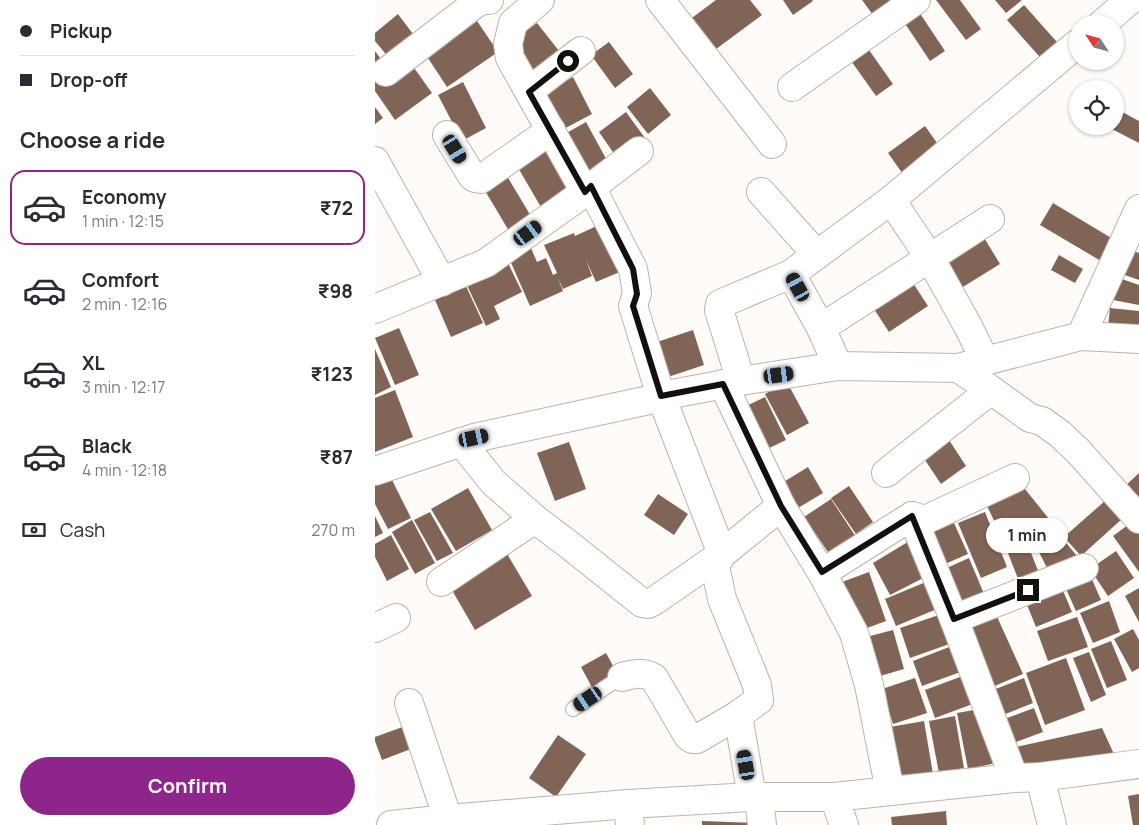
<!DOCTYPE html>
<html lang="en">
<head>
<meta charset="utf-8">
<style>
	:root { --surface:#fff; --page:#f7f7f7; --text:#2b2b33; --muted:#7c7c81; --line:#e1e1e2; --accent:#8e258a }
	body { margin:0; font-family:Manrope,sans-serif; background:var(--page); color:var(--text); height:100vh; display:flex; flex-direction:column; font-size:19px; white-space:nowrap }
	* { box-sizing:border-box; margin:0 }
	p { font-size:16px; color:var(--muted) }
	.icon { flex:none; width:28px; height:28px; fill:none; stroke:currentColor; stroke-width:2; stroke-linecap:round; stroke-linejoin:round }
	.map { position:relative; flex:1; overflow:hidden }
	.sheet { display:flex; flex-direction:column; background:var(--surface); width:375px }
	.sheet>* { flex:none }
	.top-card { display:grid; align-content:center; height:110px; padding:0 20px; background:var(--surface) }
	.needle { width:32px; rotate:306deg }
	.buttons { position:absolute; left:694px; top:15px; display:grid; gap:10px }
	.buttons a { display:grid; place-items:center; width:55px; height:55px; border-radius:50%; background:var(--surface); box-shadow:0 1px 4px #0004; font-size:25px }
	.end { position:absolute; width:22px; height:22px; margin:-11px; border:6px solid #130f0b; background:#fff; box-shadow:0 0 0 2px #fff }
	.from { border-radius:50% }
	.bubble { position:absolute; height:35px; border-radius:18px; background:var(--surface); box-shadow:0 1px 4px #0004; font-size:16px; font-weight:700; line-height:35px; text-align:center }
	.car { position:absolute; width:15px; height:30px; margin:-15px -8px; border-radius:6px; box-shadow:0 0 4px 1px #0007; background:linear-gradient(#222 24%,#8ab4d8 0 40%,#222 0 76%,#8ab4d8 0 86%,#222 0) }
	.top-card b { display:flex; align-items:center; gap:18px; height:48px; font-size:19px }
	.top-card b+b { border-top:1px solid var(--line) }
	.top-card i { width:12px; height:12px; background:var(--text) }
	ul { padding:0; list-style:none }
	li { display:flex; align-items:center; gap:15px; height:75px; margin:0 10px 8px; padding:0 10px; border:2px solid transparent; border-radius:15px }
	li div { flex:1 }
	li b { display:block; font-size:19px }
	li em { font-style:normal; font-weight:700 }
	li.current { border-color:var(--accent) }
	li>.icon { width:45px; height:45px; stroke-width:1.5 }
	h2 { padding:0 20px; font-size:22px; line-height:60px }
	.pay { display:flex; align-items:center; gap:12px; height:55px; padding:0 20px; font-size:19px }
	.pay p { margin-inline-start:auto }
	.action { display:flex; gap:10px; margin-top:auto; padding:10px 20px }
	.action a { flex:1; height:58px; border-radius:30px; background:var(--accent); color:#fff; font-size:20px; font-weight:700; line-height:58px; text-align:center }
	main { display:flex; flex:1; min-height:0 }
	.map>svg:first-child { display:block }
	.building { fill:#806557 }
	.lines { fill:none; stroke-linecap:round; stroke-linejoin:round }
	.service-casing { stroke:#bfb3a6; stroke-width:16 }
	.minor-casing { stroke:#bfb3a6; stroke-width:30 }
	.secondary-casing { stroke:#bfb3a6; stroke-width:30 }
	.service { stroke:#fff; stroke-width:14 }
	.minor { stroke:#fff; stroke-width:28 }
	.secondary { stroke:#fff; stroke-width:28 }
	.route { stroke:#130f0b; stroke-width:6 }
</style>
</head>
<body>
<main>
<section class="sheet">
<div class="top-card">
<b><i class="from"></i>Pickup</b>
<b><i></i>Drop-off</b>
</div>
<h2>Choose a ride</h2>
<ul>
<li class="current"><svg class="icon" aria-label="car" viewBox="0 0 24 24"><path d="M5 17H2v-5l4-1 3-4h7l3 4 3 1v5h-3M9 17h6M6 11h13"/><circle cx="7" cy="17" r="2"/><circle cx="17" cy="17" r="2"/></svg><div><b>Economy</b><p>1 min · 12:15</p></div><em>₹72</em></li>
<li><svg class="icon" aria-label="car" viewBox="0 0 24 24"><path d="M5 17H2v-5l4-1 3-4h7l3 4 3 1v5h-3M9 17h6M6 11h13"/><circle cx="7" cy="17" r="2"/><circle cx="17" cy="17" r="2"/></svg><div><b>Comfort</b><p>2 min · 12:16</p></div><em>₹98</em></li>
<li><svg class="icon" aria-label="car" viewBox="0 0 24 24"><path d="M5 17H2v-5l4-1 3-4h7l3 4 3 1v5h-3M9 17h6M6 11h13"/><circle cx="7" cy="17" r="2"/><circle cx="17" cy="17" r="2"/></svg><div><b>XL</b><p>3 min · 12:17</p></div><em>₹123</em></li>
<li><svg class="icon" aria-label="car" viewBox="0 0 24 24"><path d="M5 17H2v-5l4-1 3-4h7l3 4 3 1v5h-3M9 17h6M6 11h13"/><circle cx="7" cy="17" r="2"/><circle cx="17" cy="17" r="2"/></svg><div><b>Black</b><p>4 min · 12:18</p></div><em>₹87</em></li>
</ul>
<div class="pay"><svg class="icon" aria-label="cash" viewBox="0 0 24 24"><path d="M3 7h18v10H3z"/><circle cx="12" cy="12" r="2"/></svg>Cash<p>270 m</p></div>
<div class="action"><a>Confirm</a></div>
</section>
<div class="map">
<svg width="764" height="825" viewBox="0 0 764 825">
	<rect width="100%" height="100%" fill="#fefbf8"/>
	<g class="building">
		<polygon points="341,0 375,0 387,15 333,55 310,23"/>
		<polygon points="408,0 437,0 438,1 418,15"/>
		<polygon points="487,0 514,0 516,3 498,15"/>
		<polygon points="561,0 585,0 606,29 591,40"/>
		<polygon points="620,0 647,0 631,13"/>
		<polygon points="649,5 689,50 672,65 632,20"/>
		<polygon points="540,6 570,51 555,61 525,16"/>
		<polygon points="23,14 44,42 18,63 0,41 0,33"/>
		<polygon points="100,18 123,52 72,87 49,52"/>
		<polygon points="162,23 188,56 157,73 142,37"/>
		<polygon points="234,42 258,74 240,88 216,55"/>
		<polygon points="489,43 518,84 501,96 472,55"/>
		<polygon points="0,51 11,66 0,75"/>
		<polygon points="32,58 57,93 20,120 0,91 0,81"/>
		<polygon points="198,77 217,114 185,131 166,94"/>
		<polygon points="88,82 111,128 87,141 63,95"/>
		<polygon points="275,88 296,115 273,134 252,107"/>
		<polygon points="0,107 8,118 0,124"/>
		<polygon points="740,108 764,121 764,143 731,126 740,126"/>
		<polygon points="251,112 270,138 242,158 224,132"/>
		<polygon points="211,122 235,166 205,183 181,139"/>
		<polygon points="550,126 567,150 530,177 513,153"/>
		<polygon points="174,147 202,194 170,214 142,166"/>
		<polygon points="132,176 157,218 134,231 109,189"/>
		<polygon points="678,203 738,239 726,261 665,225"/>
		<polygon points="226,224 247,271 221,282 211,260 217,276 188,289 183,278 188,291 155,306 134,258 156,248 162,262 171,258 178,275 182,273 169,245 199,233 200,236"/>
		<polygon points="608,236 625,264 583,290 566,262"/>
		<polygon points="755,250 764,253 764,280 747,274"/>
		<polygon points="684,255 708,269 700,283 676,270"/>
		<polygon points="133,263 147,292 119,306 125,319 111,326 91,283"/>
		<polygon points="744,278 764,285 764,305 738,300"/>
		<polygon points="536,280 553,306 514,332 497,306"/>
		<polygon points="91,286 108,323 76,337 60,300"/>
		<polygon points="735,308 764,311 764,330 733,326"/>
		<polygon points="24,328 44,375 20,385 0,338"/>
		<polygon points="318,330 329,365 293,377 282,342"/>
		<polygon points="0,349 16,387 0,395"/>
		<polygon points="412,382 434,423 412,435 390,394"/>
		<polygon points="20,390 38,437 0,452 0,398"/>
		<polygon points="390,397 411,440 388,451 367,408"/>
		<polygon points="570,434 591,466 566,484 544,451"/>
		<polygon points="194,442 211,489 180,501 162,453"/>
		<polygon points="433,467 448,493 423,508 407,483"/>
		<polygon points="764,473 764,508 746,490"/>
		<polygon points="15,476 36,518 13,529 0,504 0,483"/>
		<polygon points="474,486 498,522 481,534 456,498"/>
		<polygon points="93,488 117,530 81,551 56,509"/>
		<polygon points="650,489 674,519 627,537 612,506"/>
		<polygon points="283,494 313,514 299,535 269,515"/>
		<polygon points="456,499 481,537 455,555 429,517"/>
		<polygon points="731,500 748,518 706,556 689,537"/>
		<polygon points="55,512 78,553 62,561 39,520"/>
		<polygon points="610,512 632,567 606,578 583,523"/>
		<polygon points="0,516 8,533 0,537"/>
		<polygon points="37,520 60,563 40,574 17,532"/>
		<polygon points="757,522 764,532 764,572 738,536"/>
		<polygon points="579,523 593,554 563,567 550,536"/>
		<polygon points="676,525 708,563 676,576 655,534"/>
		<polygon points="16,535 34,569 12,581 0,557 0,544"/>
		<polygon points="541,537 560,572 515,595 498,563"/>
		<polygon points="651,540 667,581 647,589 631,548"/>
		<polygon points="741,551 759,578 733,596 715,569"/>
		<polygon points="131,552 157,596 100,630 74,585"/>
		<polygon points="594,558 612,601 582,614 565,571"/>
		<polygon points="712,568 726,600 701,611 687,580"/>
		<polygon points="494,572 511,621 484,631 467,582"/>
		<polygon points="558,579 569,606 521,626 510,599"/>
		<polygon points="684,581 697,612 661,627 648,595"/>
		<polygon points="764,588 764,622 750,596"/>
		<polygon points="734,601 745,632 718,643 705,613"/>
		<polygon points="619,610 648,674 615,688 586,625"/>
		<polygon points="570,613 580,642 535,658 525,628"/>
		<polygon points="702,617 713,647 673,661 662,631"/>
		<polygon points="758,629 764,640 764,668 757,672 739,639"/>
		<polygon points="518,630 529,669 505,676 495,636"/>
		<polygon points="736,641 752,680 732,688 716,649"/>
		<polygon points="582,644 591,670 547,686 538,661"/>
		<polygon points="714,652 731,695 716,702 698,658"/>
		<polygon points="231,653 243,675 218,689 206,667"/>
		<polygon points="691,658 710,710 670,725 651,673"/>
		<polygon points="593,674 603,702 560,718 550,690"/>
		<polygon points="540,678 552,713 518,724 507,689"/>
		<polygon points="649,678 658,703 623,717 613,692"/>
		<polygon points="610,708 621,763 593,769 582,713"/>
		<polygon points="659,708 668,732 633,745 624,721"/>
		<polygon points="580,716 589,768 564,773 554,721"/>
		<polygon points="549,721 558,774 525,780 515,727"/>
		<polygon points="33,725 41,747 7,760 0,741 0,737"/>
		<polygon points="727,728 744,765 645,775 637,748"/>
		<polygon points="183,735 211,754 181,797 154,778"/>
		<polygon points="764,794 764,825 758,825 753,796"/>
		<polygon points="571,811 572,825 517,825 516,817"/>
		<polygon points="327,821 381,823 381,825 327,825"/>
	</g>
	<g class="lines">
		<g class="service-casing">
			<polyline id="service" points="198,709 243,679 247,677"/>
		</g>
		<g class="minor-casing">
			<g id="minor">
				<polyline points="165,0 138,23 133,44 135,58 210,192"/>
				<polyline points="285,0 397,144"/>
				<polyline points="727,24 755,0"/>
				<polyline points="11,72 100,4 107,0 114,0"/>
				<polyline points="417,87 541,0"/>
				<polyline points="154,91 206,51"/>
				<polyline points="72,135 97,176 100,178 106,179 176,130"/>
				<polyline points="0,161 67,282"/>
				<polyline points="386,192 442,255"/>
				<polyline points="516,200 555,258 594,328 610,361"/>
				<polyline points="0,309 111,263 210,192 264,151"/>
				<polyline points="446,328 615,219"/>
				<polyline points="706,336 764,209"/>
				<polyline points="463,366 446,328 416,274 516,200 702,44"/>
				<polyline points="583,368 616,390 655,418 667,421 685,434 703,451 764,519"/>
				<polyline points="366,381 344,310 345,304 416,274"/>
				<polyline points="348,384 406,506 447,573 479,633 494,685 515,791"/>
				<polyline points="86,442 118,482 160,519 193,544 267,603 273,604 279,601 347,554 286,396 258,306 262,293 258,269 216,187"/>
				<polyline points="0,471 99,438 274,400 286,396 366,381 463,366 583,368 706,336 764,339"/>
				<polyline points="511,473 616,390"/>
				<polyline points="537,516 579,619 639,778"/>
				<polyline points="447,573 537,516 550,520 640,478"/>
				<polyline points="66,582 160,519"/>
				<polyline points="579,619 709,568"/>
				<polyline points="0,628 21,618"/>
				<path d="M247 677C259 674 268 671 279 678L313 736 317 739H322L363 715"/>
				<polyline points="34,703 73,819"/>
				<polyline points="665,777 677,825"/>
				<polyline points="377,797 363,715 384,700 382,685 347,599 340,566 347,554 406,506"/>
				<polyline points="384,797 387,825"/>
				<polyline points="459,797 469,825"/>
				<polyline points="253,804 255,825"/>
			</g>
		</g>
		<g class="secondary-casing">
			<polyline id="secondary" points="16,825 73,819 253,804 377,797 459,797 639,778 665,777 764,764"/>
		</g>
		<use href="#service" class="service"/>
		<use href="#minor" class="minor"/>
		<use href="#secondary" class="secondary"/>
	</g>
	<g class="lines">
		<polyline class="route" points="193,61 154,92 210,192 216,186 258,269 262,294 258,306 286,396 348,384 406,506 447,572 537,516 579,619 653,590"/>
	</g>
</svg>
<div class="buttons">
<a><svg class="needle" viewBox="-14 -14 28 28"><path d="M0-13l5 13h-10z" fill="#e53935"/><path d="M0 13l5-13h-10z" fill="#7c7c81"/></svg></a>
<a><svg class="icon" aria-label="locate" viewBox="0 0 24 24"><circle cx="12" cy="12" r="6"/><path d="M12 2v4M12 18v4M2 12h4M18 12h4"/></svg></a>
</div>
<i class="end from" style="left:193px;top:61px"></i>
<i class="end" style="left:653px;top:590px"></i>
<div class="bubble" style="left:611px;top:518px;width:82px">1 min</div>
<i class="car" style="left:80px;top:149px;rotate:149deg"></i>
<i class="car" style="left:153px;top:233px;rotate:54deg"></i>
<i class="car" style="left:423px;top:287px;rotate:331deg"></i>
<i class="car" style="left:404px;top:375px;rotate:82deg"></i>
<i class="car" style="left:99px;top:438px;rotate:78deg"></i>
<i class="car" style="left:213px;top:699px;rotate:236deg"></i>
<i class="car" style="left:371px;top:765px;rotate:350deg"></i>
</div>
</main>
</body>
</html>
